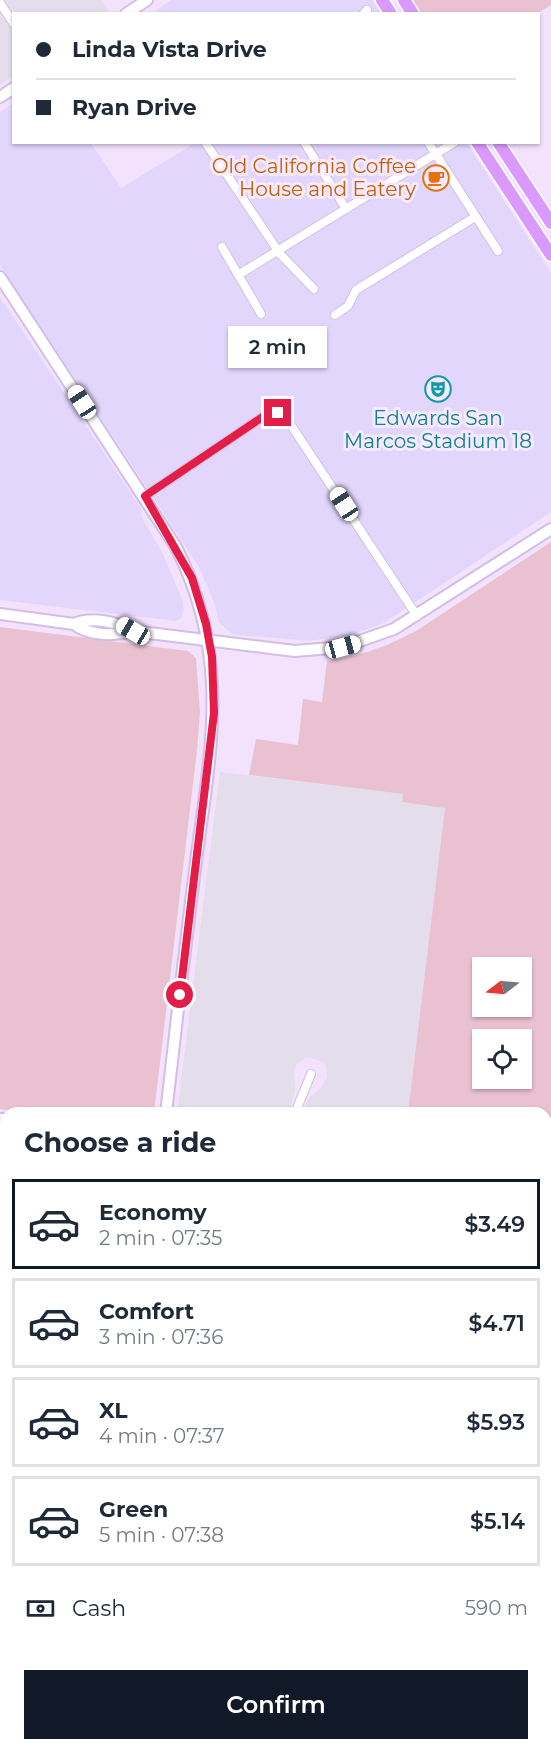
<!DOCTYPE html>
<html lang="en">
<head>
<meta charset="utf-8">
<style>
	:root { --surface:#fff; --page:#f6f6f7; --text:#1f2937; --muted:#747a83; --line:#e0e1e3; --accent:#111827 }
	body { margin:0; font-family:Montserrat,sans-serif; background:var(--page); color:var(--text); height:100vh; display:flex; flex-direction:column; font-size:22px; white-space:nowrap }
	* { box-sizing:border-box; margin:0 }
	p { font-size:20px; color:var(--muted) }
	.icon { flex:none; width:33px; height:33px; fill:none; stroke:currentColor; stroke-width:2; stroke-linecap:round; stroke-linejoin:round }
	.map { position:relative; flex:1; overflow:hidden }
	.panel { position:absolute; left:0px; top:1107px; width:552px; height:644px; display:flex; flex-direction:column; background:var(--surface); border-radius:18px 18px 0 0; box-shadow:0 2px 4px #0004 }
	.panel>* { flex:none }
	.guide { position:absolute; left:12px; top:12px; width:528px; height:132px; border-radius:0px; box-shadow:0 2px 4px #0004; display:grid; align-content:center; height:132px; padding:0 24px; background:var(--surface) }
	.needle { width:39px; rotate:254deg }
	.fabs { position:absolute; left:472px; top:957px; display:grid; gap:12px }
	.fabs a { display:grid; place-items:center; width:60px; height:60px; border-radius:0px; background:var(--surface); box-shadow:0 2px 4px #0004; font-size:30px }
	.end { position:absolute; width:27px; height:27px; margin:-14px; border:8px solid #e11d48; background:#fff; box-shadow:0 0 0 3px #fff }
	.from { border-radius:50% }
	.bubble { position:absolute; height:42px; border-radius:0px; background:var(--surface); box-shadow:0 2px 4px #0004; font-size:20px; font-weight:600; line-height:42px; text-align:center }
	.car { position:absolute; width:18px; height:36px; margin:-18px -9px; border-radius:8px; box-shadow:0 0 4px 2px #0007; background:linear-gradient(#fff 24%,#345 0 40%,#fff 0 76%,#345 0 86%,#fff 0) }
	.guide b { display:flex; align-items:center; gap:21px; height:57px; font-size:22px }
	.guide b+b { border-top:2px solid var(--line) }
	.guide i { width:15px; height:15px; background:var(--text) }
	ul { padding:0; list-style:none }
	li { display:flex; align-items:center; gap:18px; height:90px; margin:0 12px 9px; padding:0 12px; border:3px solid var(--line); border-radius:0px }
	li div { flex:1 }
	li b { display:block; font-size:22px }
	li em { font-style:normal; font-weight:600 }
	li.current { border-color:var(--accent) }
	li>.icon { width:54px; height:54px; stroke-width:1.5 }
	h2 { padding:0 24px; font-size:27px; line-height:72px }
	.pay { display:flex; align-items:center; gap:15px; height:66px; padding:0 24px; font-size:22px }
	.pay p { margin-inline-start:auto }
	.action { display:flex; gap:12px; margin-top:auto; padding:12px 24px }
	.action a { flex:1; height:69px; border-radius:0px; background:var(--accent); color:#fff; font-size:24px; font-weight:600; line-height:69px; text-align:center }
	.map>svg:first-child { display:block }
	.commercial { fill:#e2d6fd }
	.industrial { fill:#e4ddeb }
	.green { fill:#eac1d0; fill-rule:evenodd }
	.lines { fill:none; stroke-linecap:round; stroke-linejoin:round }
	.street-casing { stroke:#d2c1e3; stroke-width:10 }
	.secondary-casing { stroke:#d2bee8; stroke-width:14 }
	.primary-casing { stroke:#fff; stroke-width:15 }
	.street { stroke:#fff; stroke-width:8 }
	.secondary { stroke:#fff; stroke-width:10 }
	.primary { stroke:#da99fc; stroke-width:12 }
	.route { stroke:#e11d48; stroke-width:8 }
	.labels { text-anchor:middle; stroke-width:6; stroke-linejoin:round; paint-order:stroke }
	.food-label { font-size:20px; fill:#c56008; stroke:#f7e9ff; text-anchor:end }
	.culture-label { font-size:20px; fill:#0d838f; stroke:#f7e9ff }
</style>
</head>
<body>
<div class="map">
<svg width="551" height="1750" viewBox="0 0 551 1750">
	<rect width="100%" height="100%" fill="#f3e2fc"/>
	<g class="commercial">
		<polygon points="171,0 372,0 381,13 151,14"/>
		<polygon points="13,103 14,142 91,143 121,188 195,143 467,143 551,273 551,512 384,623 351,635 309,641 232,634 219,622 215,605 199,567 0,265 0,112"/>
		<polygon points="0,297 142,510 141,516 161,550 182,599 184,610 181,618 176,621 0,600"/>
	</g>
	<g class="industrial">
		<polygon points="0,0 102,0 110,13 14,14 13,76 0,85"/>
		<polygon points="220,772 403,794 402,802 445,807 409,1113 302,1113 308,1099 322,1087 327,1077 326,1065 321,1061 307,1057 297,1064 294,1070 295,1091 289,1113 177,1113"/>
		<polygon points="0,1130 6,1131 6,1467 0,1466"/>
	</g>
	<g class="green">
		<polygon points="410,0 551,0 551,5 538,13 419,14"/>
		<path d="M551 542V1167L546 1173V1113H408L445 808 402 802 403 794 249 775 256 739 298 745 303 699 322 702 327 661 358 655 387 645 416 631ZM483 968H522V1006H483ZM483 1040H522V1078H483Z"/>
		<polygon points="0,627 188,651 196,658 200,712 197,750 154,1113 30,1113 0,1109"/>
	</g>
	<g class="lines">
		<g class="street-casing">
			<g id="street">
				<polyline points="0,3 14,24"/>
				<polyline points="363,14 367,10"/>
				<polyline points="205,142 280,254 314,289"/>
				<polyline points="304,142 346,209"/>
				<polyline points="428,142 498,251"/>
				<polyline points="222,247 261,314"/>
				<polyline points="238,275 455,142"/>
				<polyline points="335,315 348,306 356,290 475,217"/>
				<polyline points="145,496 264,416 271,413 285,416 417,616"/>
				<polyline points="295,1113 311,1074"/>
				<polyline points="221,1750 221,1744"/>
				<polyline points="391,1750 391,1744"/>
				<polyline points="483,1750 484,1744"/>
			</g>
		</g>
		<g class="secondary-casing">
			<g id="secondary">
				<polyline points="126,14 147,0"/>
				<polyline points="0,97 14,88"/>
				<path d="M0 277 176 547C234 662 209 756 194 877 184 956 175 1034 166 1113"/>
				<path d="M0 614 74 624C92 616 116 622 133 631"/>
				<path d="M74 624C89 636 115 636 133 631L295 651 343 647 394 629 551 529"/>
				<polyline points="0,1119 6,1119"/>
				<polyline points="546,1186 551,1184"/>
				<polyline points="86,1750 87,1744"/>
			</g>
		</g>
		<g class="primary-casing">
			<g id="primary">
				<polyline points="382,0 391,14"/>
				<polyline points="404,0 413,14"/>
				<polyline points="477,142 551,255"/>
				<polyline points="498,142 551,223"/>
				<polyline points="0,1616 6,1617"/>
				<polyline points="0,1635 6,1635"/>
				<polyline points="546,1681 551,1682"/>
				<polyline points="546,1700 551,1700"/>
			</g>
		</g>
		<use href="#street" class="street"/>
		<use href="#secondary" class="secondary"/>
		<use href="#primary" class="primary"/>
	</g>
	<g class="lines">
		<polyline class="route" points="180,995 214,713 212,657 206,624 192,578 145,496 264,416 278,413"/>
	</g>
	<defs>
		<g id="cafe-ring" transform="scale(1.35)"><circle r="9.5" fill="#f7e9ff" stroke="#e8710a" stroke-width="1.5"/><path d="M-5.5-4.5H6V0H3Q3 3.5 0 3.5H-2.5Q-5.5 3.5-5.5 0ZM3-3.2v2h1.7v-2ZM-6 4.5H4V6H-6Z" fill="#e8710a"/></g>
		<g id="theatre-ring" transform="scale(1.35)"><circle r="9.5" fill="#f7e9ff" stroke="#0f9aa8" stroke-width="1.5"/><path d="M-5-5.5Q0-4 5-5.5V0Q5 5 0 6Q-5 5-5 0ZM-3.3-2.5H-1v1.5H-3.3ZM1-2.5H3.3v1.5H1ZM-2.8 1Q0 5.5 2.8 1Z" fill="#0f9aa8"/></g>
	</defs>
	<g fill-rule="evenodd">
		<use href="#cafe-ring" x="436" y="178"/>
		<use href="#theatre-ring" x="438" y="389"/>
	</g>
	<g class="labels">
		<g class="food-label">
			<text x="416" y="173">Old California Coffee<tspan x="416" dy="23">House and Eatery</tspan></text>
		</g>
		<g class="culture-label">
			<text x="438" y="425">Edwards San<tspan x="438" dy="23">Marcos Stadium 18</tspan></text>
		</g>
	</g>
</svg>
<div class="fabs">
<a><svg class="needle" viewBox="-14 -14 28 28"><path d="M0-13l5 13h-10z" fill="#e53935"/><path d="M0 13l5-13h-10z" fill="#747a83"/></svg></a>
<a><svg class="icon" aria-label="locate" viewBox="0 0 24 24"><circle cx="12" cy="12" r="6"/><path d="M12 2v4M12 18v4M2 12h4M18 12h4"/></svg></a>
</div>
<i class="end from" style="left:180px;top:995px"></i>
<i class="end" style="left:278px;top:413px"></i>
<div class="bubble" style="left:228px;top:326px;width:99px">2 min</div>
<i class="car" style="left:82px;top:402px;rotate:327deg"></i>
<i class="car" style="left:344px;top:504px;rotate:327deg"></i>
<i class="car" style="left:133px;top:631px;rotate:300deg"></i>
<i class="car" style="left:343px;top:647px;rotate:75deg"></i>
<div class="guide">
<b><i class="from"></i>Linda Vista Drive</b>
<b><i></i>Ryan Drive</b>
</div>
<section class="panel">
<h2>Choose a ride</h2>
<ul>
<li class="current"><svg class="icon" aria-label="car" viewBox="0 0 24 24"><path d="M5 17H2v-5l4-1 3-4h7l3 4 3 1v5h-3M9 17h6M6 11h13"/><circle cx="7" cy="17" r="2"/><circle cx="17" cy="17" r="2"/></svg><div><b>Economy</b><p>2 min · 07:35</p></div><em>$3.49</em></li>
<li><svg class="icon" aria-label="car" viewBox="0 0 24 24"><path d="M5 17H2v-5l4-1 3-4h7l3 4 3 1v5h-3M9 17h6M6 11h13"/><circle cx="7" cy="17" r="2"/><circle cx="17" cy="17" r="2"/></svg><div><b>Comfort</b><p>3 min · 07:36</p></div><em>$4.71</em></li>
<li><svg class="icon" aria-label="car" viewBox="0 0 24 24"><path d="M5 17H2v-5l4-1 3-4h7l3 4 3 1v5h-3M9 17h6M6 11h13"/><circle cx="7" cy="17" r="2"/><circle cx="17" cy="17" r="2"/></svg><div><b>XL</b><p>4 min · 07:37</p></div><em>$5.93</em></li>
<li><svg class="icon" aria-label="car" viewBox="0 0 24 24"><path d="M5 17H2v-5l4-1 3-4h7l3 4 3 1v5h-3M9 17h6M6 11h13"/><circle cx="7" cy="17" r="2"/><circle cx="17" cy="17" r="2"/></svg><div><b>Green</b><p>5 min · 07:38</p></div><em>$5.14</em></li>
</ul>
<div class="pay"><svg class="icon" aria-label="cash" viewBox="0 0 24 24"><path d="M3 7h18v10H3z"/><circle cx="12" cy="12" r="2"/></svg>Cash<p>590 m</p></div>
<div class="action"><a>Confirm</a></div>
</section>
</div>
</body>
</html>
